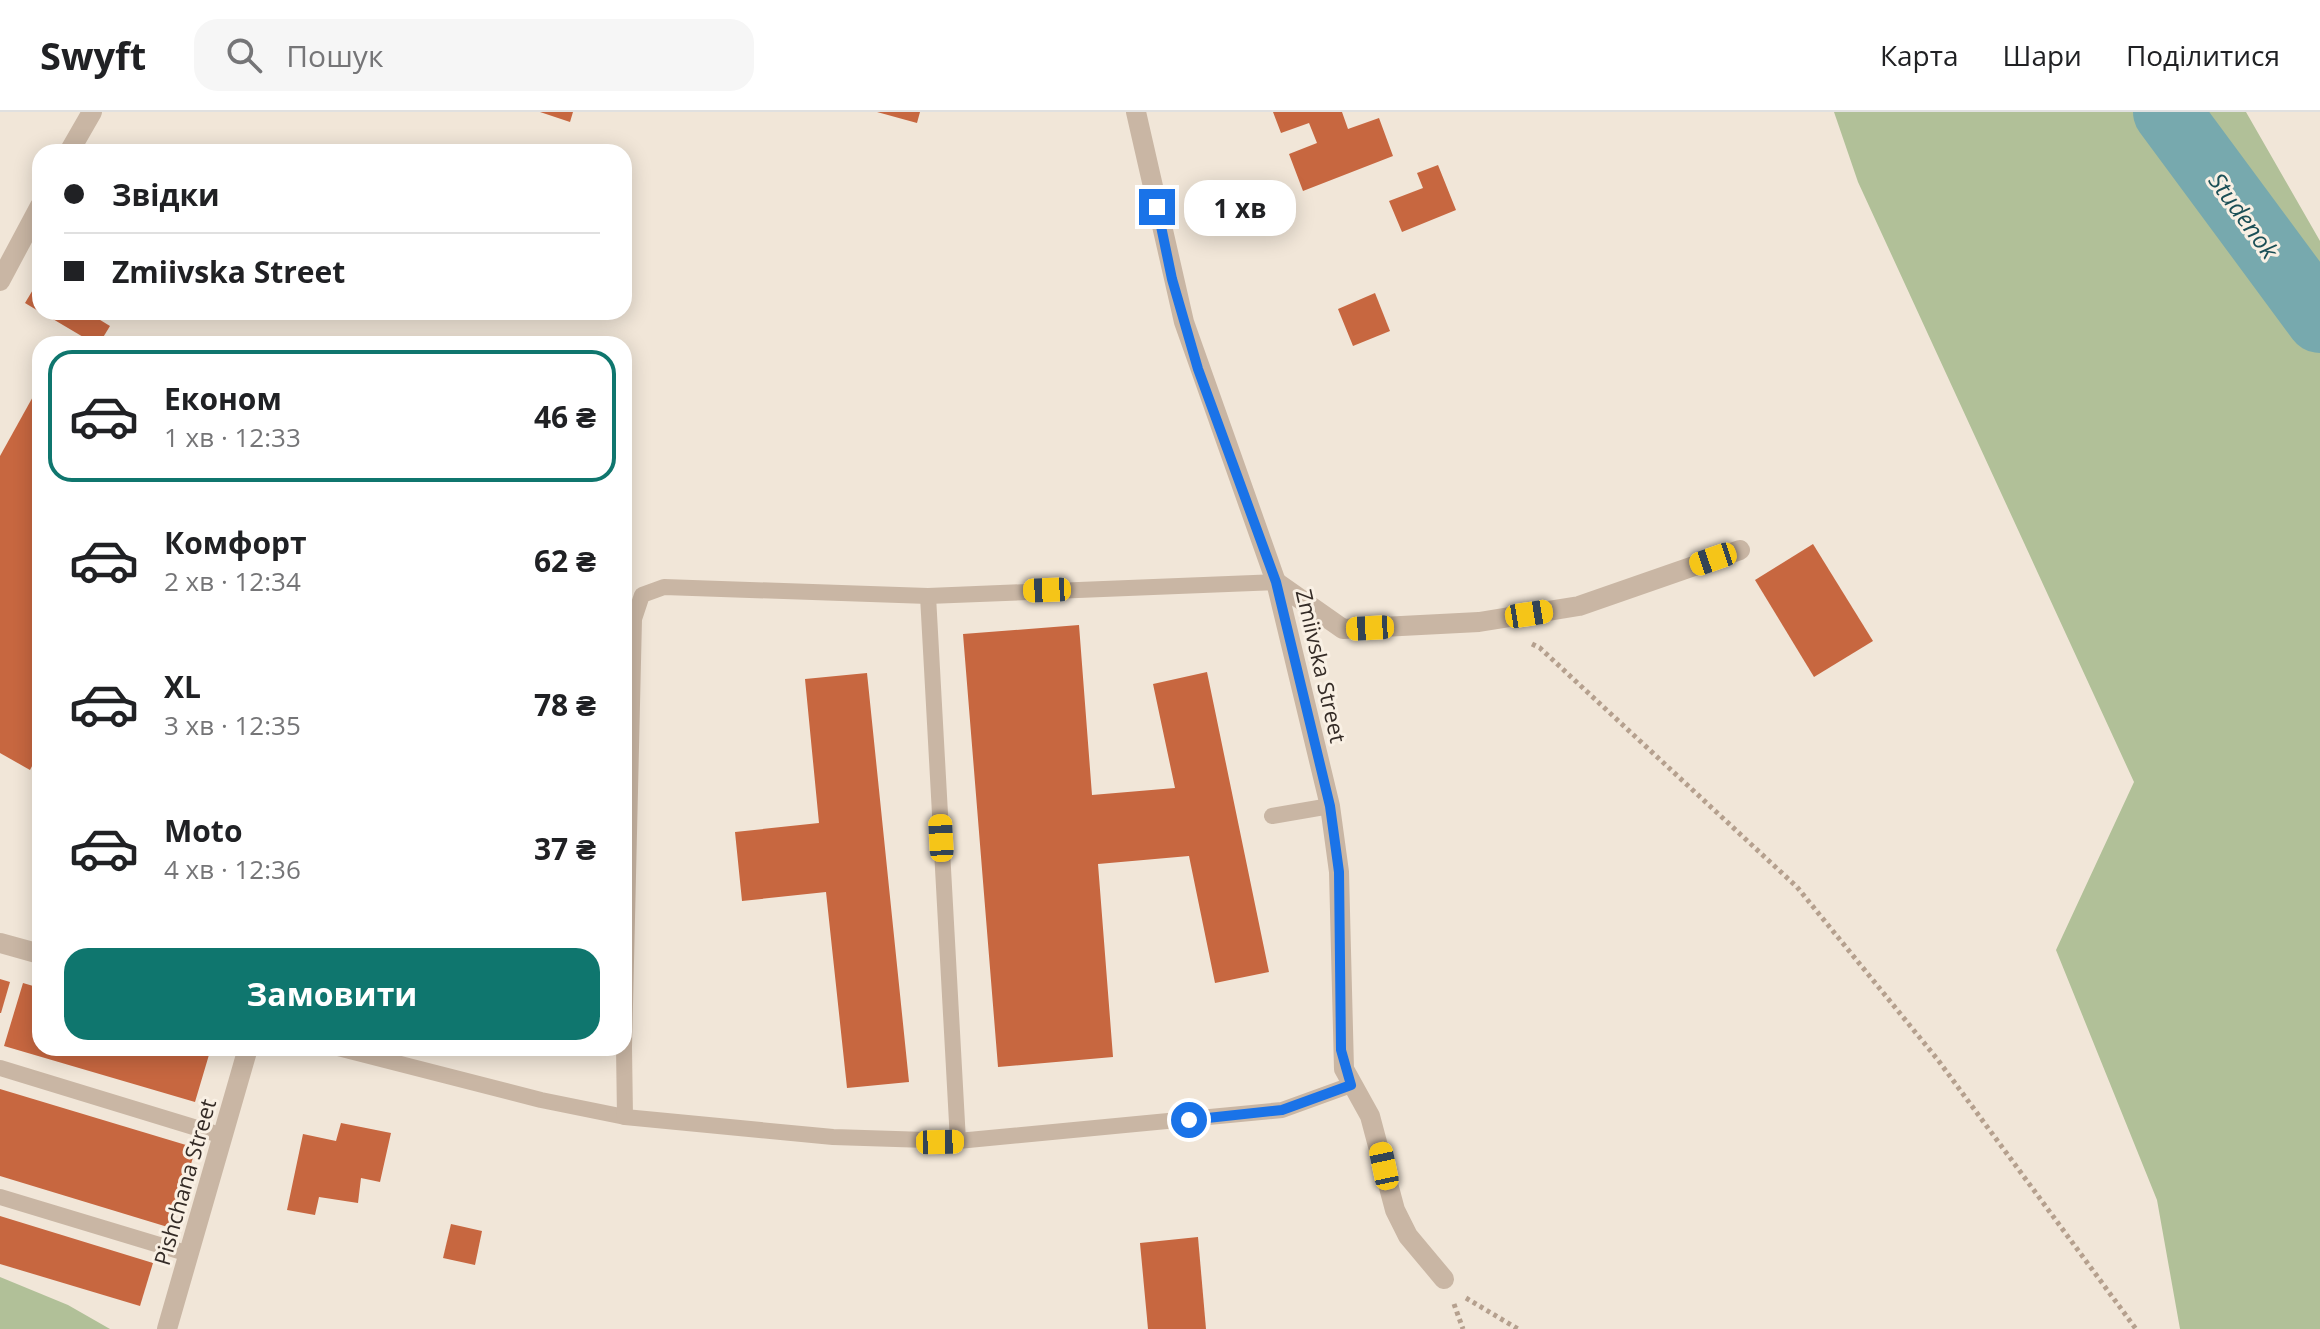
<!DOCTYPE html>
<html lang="uk">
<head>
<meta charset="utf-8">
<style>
	:root { --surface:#fff; --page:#f6f6f6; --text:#202124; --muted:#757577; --line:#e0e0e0; --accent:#0f766e }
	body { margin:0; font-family:"Open Sans",sans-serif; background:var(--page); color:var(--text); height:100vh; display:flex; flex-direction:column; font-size:30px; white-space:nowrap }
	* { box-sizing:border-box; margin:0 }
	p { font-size:26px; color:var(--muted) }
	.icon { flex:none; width:44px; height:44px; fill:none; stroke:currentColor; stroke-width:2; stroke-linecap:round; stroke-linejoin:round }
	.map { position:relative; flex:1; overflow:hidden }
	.side { position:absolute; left:32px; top:224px; width:600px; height:720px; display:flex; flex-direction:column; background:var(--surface); border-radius:24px; box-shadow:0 4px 20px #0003 }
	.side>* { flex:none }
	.guide { position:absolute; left:32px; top:32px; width:600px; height:176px; border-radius:24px; box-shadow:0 4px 20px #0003; display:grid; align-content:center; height:176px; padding:0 32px; background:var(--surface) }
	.end { position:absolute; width:36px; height:36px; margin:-18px; border:10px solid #1a73e8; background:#fff; box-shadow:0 0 0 4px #fff }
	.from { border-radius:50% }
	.bubble { position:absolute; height:56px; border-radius:24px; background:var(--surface); box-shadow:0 4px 20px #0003; font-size:26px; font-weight:700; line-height:56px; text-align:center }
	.car { position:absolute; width:24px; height:48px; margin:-24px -12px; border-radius:10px; box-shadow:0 0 6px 2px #0007; background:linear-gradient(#f5c518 24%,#345 0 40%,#f5c518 0 76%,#345 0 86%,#f5c518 0) }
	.guide b { display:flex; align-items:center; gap:28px; height:76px; font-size:30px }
	.guide b+b { border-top:2px solid var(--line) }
	.guide i { width:20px; height:20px; background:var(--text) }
	ul { padding:14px 0 0; list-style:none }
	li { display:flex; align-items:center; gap:24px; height:132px; margin:0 16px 12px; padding:0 16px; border:4px solid transparent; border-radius:24px }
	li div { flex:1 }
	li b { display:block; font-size:30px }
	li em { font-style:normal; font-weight:700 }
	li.on { border-color:var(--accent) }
	li>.icon { width:72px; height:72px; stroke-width:1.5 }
	.button { display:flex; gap:16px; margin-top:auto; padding:16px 32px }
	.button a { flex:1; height:92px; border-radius:24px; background:var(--accent); color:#fff; font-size:32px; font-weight:700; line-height:92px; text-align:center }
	header { display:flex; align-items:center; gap:48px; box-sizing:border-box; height:112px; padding:0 40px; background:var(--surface); border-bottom:2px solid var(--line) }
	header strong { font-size:38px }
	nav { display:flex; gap:44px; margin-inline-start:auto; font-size:28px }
	.search { width:560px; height:72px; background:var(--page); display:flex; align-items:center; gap:20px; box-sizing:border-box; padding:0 28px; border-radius:24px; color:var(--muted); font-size:30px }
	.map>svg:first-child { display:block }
	.green { fill:#b1c098 }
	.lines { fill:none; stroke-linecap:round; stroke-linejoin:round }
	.river { stroke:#77a9ae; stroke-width:68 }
	.building { fill:#c76740 }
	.path { stroke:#b5a08e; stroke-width:5; stroke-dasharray:4 4; stroke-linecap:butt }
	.service { stroke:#c9b6a4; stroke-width:16 }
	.minor { stroke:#c9b6a4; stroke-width:20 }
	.route { stroke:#1a73e8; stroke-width:10 }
	.labels { text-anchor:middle; stroke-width:6; stroke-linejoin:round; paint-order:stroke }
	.street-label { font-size:22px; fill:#342b26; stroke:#f9f0e4 }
	.water-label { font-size:24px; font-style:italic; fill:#1b4f56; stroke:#f9f0e4 }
</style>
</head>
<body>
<header>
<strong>Swyft</strong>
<div class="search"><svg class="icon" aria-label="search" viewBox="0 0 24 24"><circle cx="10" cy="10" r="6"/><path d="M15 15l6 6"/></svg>Пошук</div>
<nav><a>Карта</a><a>Шари</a><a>Поділитися</a></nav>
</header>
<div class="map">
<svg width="2320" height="1217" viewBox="0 0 2320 1217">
	<rect width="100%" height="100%" fill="#f1e6d8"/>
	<g class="green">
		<polygon points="1834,0 2246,0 2320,129 2320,1217 2180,1217 2157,1088 2056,838 2134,670 1858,70"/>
		<polygon points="0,1165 68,1193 110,1217 0,1217"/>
	</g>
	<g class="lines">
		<polyline class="river" points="2167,0 2320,207"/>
	</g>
	<g class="building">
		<polygon points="540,0 573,0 570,10"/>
		<polygon points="877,0 920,0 917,11"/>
		<polygon points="1273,0 1342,0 1348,17 1379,6 1393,44 1303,79 1289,42 1317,31 1309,11 1281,21"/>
		<polygon points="1438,53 1456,98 1402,120 1389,89 1423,76 1417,61"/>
		<polygon points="37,171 40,173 40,200 25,191"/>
		<polygon points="1375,181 1390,219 1353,234 1338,197"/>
		<polygon points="41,200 87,200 110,214 99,232 95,232"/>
		<polygon points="40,272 40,639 30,658 0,641 0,344"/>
		<polygon points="1813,432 1873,529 1814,565 1755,468"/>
		<polygon points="1079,513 1092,683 1175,676 1153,572 1207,560 1269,860 1215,871 1189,744 1098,752 1113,945 998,955 963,522"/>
		<polygon points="867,561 909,970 847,976 826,780 742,789 735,720 819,711 805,567"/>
		<polygon points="0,867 10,870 1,901 0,901"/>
		<polygon points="23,871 40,876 40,936 211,936 195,990 4,934"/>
		<polygon points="0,977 196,1036 171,1116 0,1064"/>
		<polygon points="341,1011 391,1021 380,1070 361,1066 358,1091 319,1085 315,1103 287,1098 303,1022 336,1029"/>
		<polygon points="0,1104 153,1151 140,1194 0,1152"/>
		<polygon points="451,1112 482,1119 475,1153 443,1146"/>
		<polygon points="1198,1125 1206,1217 1148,1217 1140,1131"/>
	</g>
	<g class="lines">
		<g class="path">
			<polyline points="1532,532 1540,536 1797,775 1938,948 2136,1217"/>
			<polyline points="1466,1186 1518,1217"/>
			<polyline points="1454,1192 1463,1217"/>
		</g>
		<g class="service">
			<polyline points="928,484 958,1029"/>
			<polyline points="1272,704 1330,694"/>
			<polyline points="624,935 634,507 642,483 664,475 928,484 1276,470"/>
			<polyline points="338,936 541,988 625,1005"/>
			<polyline points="624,936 625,1005 833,1025 958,1029 1282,998 1351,973"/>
			<polyline points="0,956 223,1024"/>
			<polyline points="0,1085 189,1142"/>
		</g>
		<g class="minor">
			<polyline points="1136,0 1184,210 1276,470 1330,694 1339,760 1344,957 1370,1004 1395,1098 1408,1124 1444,1167"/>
			<polyline points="69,40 92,0"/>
			<polyline points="0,169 40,94"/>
			<polyline points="1276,470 1343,517 1479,510 1579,494 1740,438"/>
			<polyline points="0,831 40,842"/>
			<polyline points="167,1217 248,936"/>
		</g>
	</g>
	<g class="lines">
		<polyline class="route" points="1157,95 1172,167 1198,257 1276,470 1330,694 1339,760 1341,938 1351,973 1282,998 1189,1008"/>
	</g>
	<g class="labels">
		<g class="street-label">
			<text transform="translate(1321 554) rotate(77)" y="8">Zmiivska Street</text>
			<text transform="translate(185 1070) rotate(-74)" y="8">Pishchana Street</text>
		</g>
		<g class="water-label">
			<text transform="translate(2243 104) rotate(54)" y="8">Studenok</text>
		</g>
	</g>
</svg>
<i class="end from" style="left:1189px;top:1008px"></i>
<i class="end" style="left:1157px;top:95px"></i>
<div class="bubble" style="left:1184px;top:68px;width:112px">1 хв</div>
<i class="car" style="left:1713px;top:447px;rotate:251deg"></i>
<i class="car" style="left:1047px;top:478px;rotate:268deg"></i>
<i class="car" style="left:1529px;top:502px;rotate:81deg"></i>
<i class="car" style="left:1370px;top:516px;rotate:267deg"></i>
<i class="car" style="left:941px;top:726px;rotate:357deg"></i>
<i class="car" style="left:940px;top:1030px;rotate:89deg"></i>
<i class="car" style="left:1384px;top:1054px;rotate:348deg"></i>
<div class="guide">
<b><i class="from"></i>Звідки</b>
<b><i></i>Zmiivska Street</b>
</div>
<section class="side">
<ul>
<li class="on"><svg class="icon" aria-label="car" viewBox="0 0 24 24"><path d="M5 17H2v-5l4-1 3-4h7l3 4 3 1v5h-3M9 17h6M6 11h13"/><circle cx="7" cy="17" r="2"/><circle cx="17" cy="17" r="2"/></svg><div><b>Економ</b><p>1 хв · 12:33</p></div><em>46 ₴</em></li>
<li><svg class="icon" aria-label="car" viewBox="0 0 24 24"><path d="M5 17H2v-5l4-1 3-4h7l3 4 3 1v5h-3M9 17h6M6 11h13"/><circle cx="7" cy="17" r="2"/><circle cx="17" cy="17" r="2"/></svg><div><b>Комфорт</b><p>2 хв · 12:34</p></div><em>62 ₴</em></li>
<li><svg class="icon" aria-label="car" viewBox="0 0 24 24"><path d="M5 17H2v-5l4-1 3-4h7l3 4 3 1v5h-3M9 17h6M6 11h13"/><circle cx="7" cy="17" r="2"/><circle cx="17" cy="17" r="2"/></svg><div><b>XL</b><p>3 хв · 12:35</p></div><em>78 ₴</em></li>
<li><svg class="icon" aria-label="car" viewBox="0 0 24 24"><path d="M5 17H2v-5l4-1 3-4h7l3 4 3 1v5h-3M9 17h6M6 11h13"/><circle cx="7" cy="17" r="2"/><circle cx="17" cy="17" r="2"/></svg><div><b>Moto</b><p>4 хв · 12:36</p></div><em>37 ₴</em></li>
</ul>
<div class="button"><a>Замовити</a></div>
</section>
</div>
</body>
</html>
